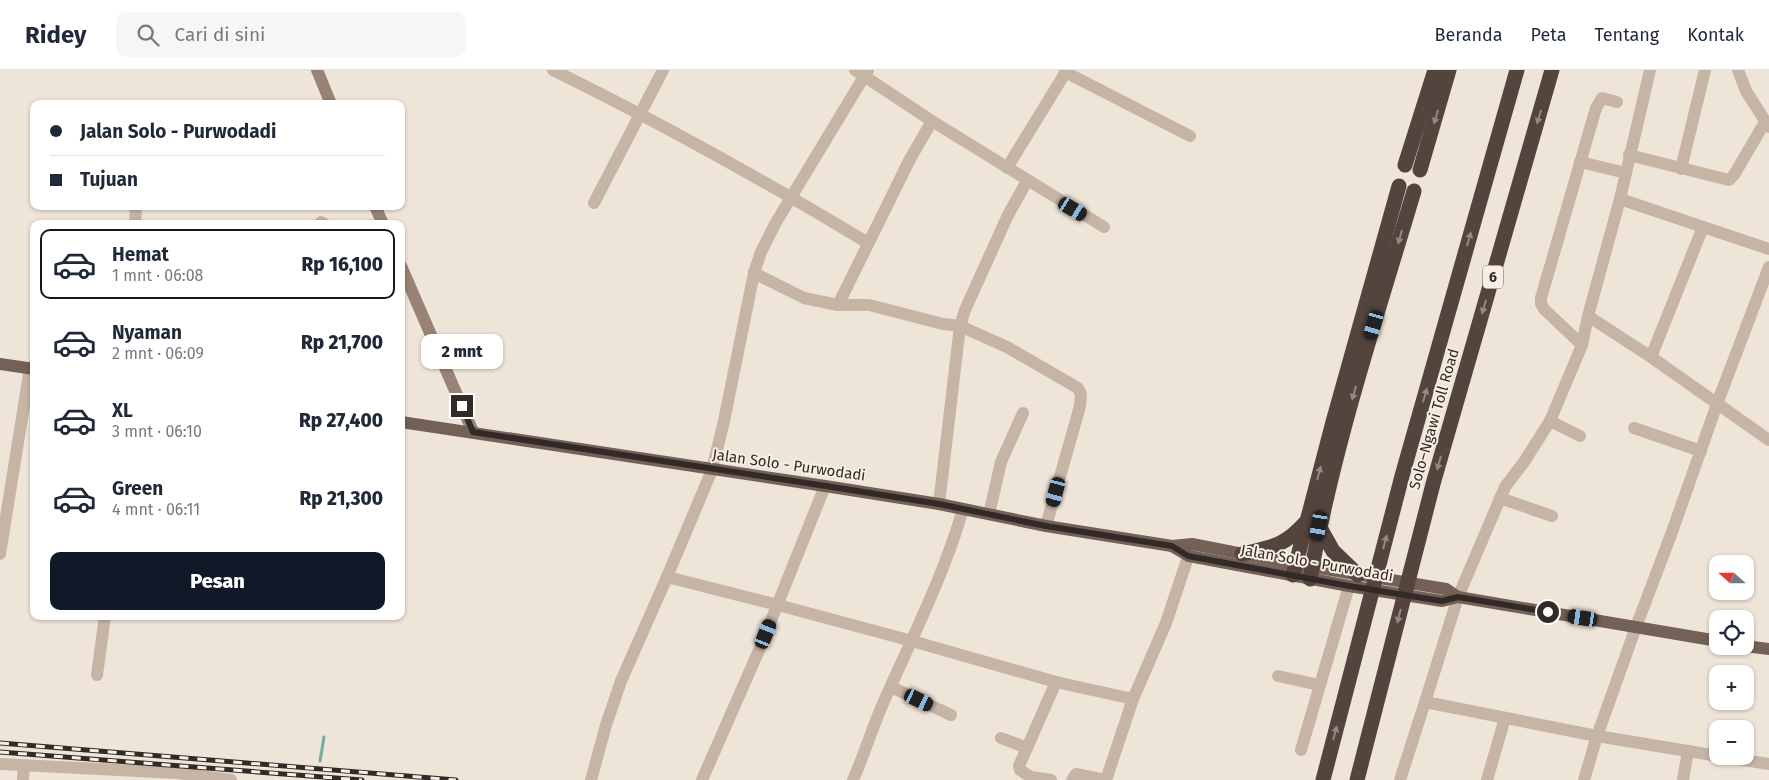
<!DOCTYPE html>
<html lang="id">
<head>
<meta charset="utf-8">
<style>
	:root { --surface:#fff; --page:#f6f6f7; --text:#1f2937; --muted:#747a83; --line:#e0e1e3; --accent:#111827 }
	body { margin:0; font-family:"Fira Sans",sans-serif; background:var(--page); color:var(--text); height:100vh; display:flex; flex-direction:column; font-size:19px; white-space:nowrap }
	* { box-sizing:border-box; margin:0 }
	p { font-size:16px; color:var(--muted) }
	.icon { flex:none; width:28px; height:28px; fill:none; stroke:currentColor; stroke-width:2; stroke-linecap:round; stroke-linejoin:round }
	.map { position:relative; flex:1; overflow:hidden }
	.drawer { position:absolute; left:30px; top:150px; width:375px; height:400px; display:flex; flex-direction:column; background:var(--surface); border-radius:10px; box-shadow:0 1px 4px #0004 }
	.drawer>* { flex:none }
	.hud { position:absolute; left:30px; top:30px; width:375px; height:110px; border-radius:10px; box-shadow:0 1px 4px #0004; display:grid; align-content:center; height:110px; padding:0 20px; background:var(--surface) }
	.needle { width:32px; rotate:291deg }
	.controls { position:absolute; left:1709px; top:485px; display:grid; gap:10px }
	.controls a { display:grid; place-items:center; width:45px; height:45px; border-radius:10px; background:var(--surface); box-shadow:0 1px 4px #0004; font-size:25px }
	.end { position:absolute; width:22px; height:22px; margin:-11px; border:6px solid #322a26; background:#fff; box-shadow:0 0 0 2px #fff }
	.from { border-radius:50% }
	.bubble { position:absolute; height:35px; border-radius:10px; background:var(--surface); box-shadow:0 1px 4px #0004; font-size:16px; font-weight:800; line-height:35px; text-align:center }
	.car { position:absolute; width:15px; height:30px; margin:-15px -8px; border-radius:6px; box-shadow:0 0 4px 1px #0007; background:linear-gradient(#222 24%,#8ab4d8 0 40%,#222 0 76%,#8ab4d8 0 86%,#222 0) }
	.hud b { display:flex; align-items:center; gap:18px; height:48px; font-size:19px }
	.hud b+b { border-top:1px solid var(--line) }
	.hud i { width:12px; height:12px; background:var(--text) }
	ul { padding:9px 0 0; list-style:none }
	li { display:flex; align-items:center; gap:15px; height:70px; margin:0 10px 8px; padding:0 10px; border:2px solid transparent; border-radius:10px }
	li div { flex:1 }
	li b { display:block; font-size:19px }
	li em { font-style:normal; font-weight:800 }
	li.selected { border-color:var(--accent) }
	li>.icon { width:45px; height:45px; stroke-width:1.5 }
	.cta { display:flex; gap:10px; margin-top:auto; padding:10px 20px }
	.cta a { flex:1; height:58px; border-radius:10px; background:var(--accent); color:#fff; font-size:20px; font-weight:800; line-height:58px; text-align:center }
	header { display:flex; align-items:center; gap:30px; box-sizing:border-box; height:70px; padding:0 25px; background:var(--surface); border-bottom:1px solid var(--line) }
	header strong { font-size:24px }
	nav { display:flex; gap:28px; margin-inline-start:auto; font-size:18px }
	.search { width:350px; height:45px; background:var(--page); display:flex; align-items:center; gap:12px; box-sizing:border-box; padding:0 18px; border-radius:10px; color:var(--muted); font-size:19px }
	.map>svg:first-child { display:block }
	.lines { fill:none; stroke-linecap:round; stroke-linejoin:round }
	.stream { stroke:#79a8aa; stroke-width:3 }
	.street { stroke:#c6b4a5; stroke-width:12 }
	.secondary { stroke:#998377; stroke-width:12 }
	.primary { stroke:#736157; stroke-width:12 }
	.highway { stroke:#53443d; stroke-width:15 }
	.rail-casing { stroke:#322a26; stroke-width:5 }
	.rail { stroke:#f7eee4; stroke-width:3; stroke-dasharray:9; stroke-linecap:butt }
	.oneway { fill:#958880 }
	.route { stroke:#322a26; stroke-width:6 }
	.labels { text-anchor:middle; stroke-width:4; stroke-linejoin:round; paint-order:stroke }
	.shield { fill:#f7eee4; stroke:#6d655f; stroke-width:1 }
	.shield-label { font-size:14px; font-weight:bold; fill:#322a26 }
	.street-label { font-size:15px; fill:#322a26; stroke:#f7eee4 }
</style>
</head>
<body>
<header>
<strong>Ridey</strong>
<div class="search"><svg class="icon" aria-label="search" viewBox="0 0 24 24"><circle cx="10" cy="10" r="6"/><path d="M15 15l6 6"/></svg>Cari di sini</div>
<nav><a>Beranda</a><a>Peta</a><a>Tentang</a><a>Kontak</a></nav>
</header>
<div class="map">
<svg width="1769" height="710" viewBox="0 0 1769 710">
	<rect width="100%" height="100%" fill="#efe4d8"/>
	<g class="lines">
		<polyline class="stream" points="320,691 324,667"/>
		<g class="street">
			<path d="M553 0C661 53 765 111 868 173"/>
			<polyline points="855,0 932,51 1104,157"/>
			<polyline points="1738,0 1746,21 1769,57"/>
			<polyline points="1065,2 1190,66"/>
			<polyline points="1629,85 1729,110 1734,105 1765,52"/>
			<polyline points="1580,92 1626,103"/>
			<polyline points="1007,98 1067,0"/>
			<polyline points="1681,99 1705,0"/>
			<polyline points="1620,129 1769,179"/>
			<polyline points="594,133 663,0"/>
			<polyline points="321,152 325,154"/>
			<polyline points="135,154 136,136"/>
			<polyline points="754,203 804,228 838,235 869,235 943,254 960,256 1007,277 1078,318 1081,324 1080,336 1046,456"/>
			<polyline points="838,235 910,89 932,51"/>
			<polyline points="1588,246 1651,287 1769,370"/>
			<polyline points="1582,275 1544,239 1541,234 1541,228 1596,38 1602,28 1617,32"/>
			<polyline points="1651,287 1703,157"/>
			<polyline points="1550,351 1580,366"/>
			<polyline points="1634,358 1701,381"/>
			<polyline points="1500,428 1552,446"/>
			<polyline points="939,434 960,256 965,240 1008,145 1027,111"/>
			<polyline points="989,444 1001,392 1023,343"/>
			<polyline points="0,484 30,298"/>
			<polyline points="667,507 778,535 912,571 1056,612 1133,629"/>
			<polyline points="97,605 105,546"/>
			<polyline points="1278,606 1319,615"/>
			<polyline points="891,617 951,645"/>
			<polyline points="1001,668 1027,678"/>
			<polyline points="1301,680 1349,516"/>
			<polyline points="1718,686 1597,666 1636,557 1672,462 1717,334 1769,197"/>
			<polyline points="1720,686 1769,694"/>
			<polyline points="0,694 178,703 231,710"/>
			<polyline points="23,710 24,696"/>
			<polyline points="591,710 606,655 621,611 667,507 712,400 724,351 754,203 761,182 775,154 868,0"/>
			<polyline points="702,710 760,578 825,416"/>
			<path d="M853 710C865 683 873 655 885 629 913 566 944 505 963 439"/>
			<polyline points="1051,710 1031,707 1020,700 1019,696 1056,612"/>
			<polyline points="1072,710 1076,704 1105,710"/>
			<polyline points="1106,710 1133,629 1166,553 1192,475"/>
			<polyline points="1400,710 1425,632"/>
			<polyline points="1487,710 1505,648"/>
			<polyline points="1584,710 1597,666 1425,632 1458,527 1505,417 1524,392 1550,351 1582,275 1588,246 1620,129 1650,0"/>
			<polyline points="1683,710 1688,681"/>
		</g>
		<g class="secondary">
			<polyline points="317,0 331,34"/>
			<polyline points="375,136 383,154"/>
			<polyline points="401,196 473,362"/>
		</g>
		<g class="primary">
			<polyline points="0,294 34,299"/>
			<polyline points="401,352 825,416 939,434 1046,456 1172,476 1192,474 1295,494 1446,519 1458,527"/>
			<polyline points="1172,476 1189,486 1349,516 1442,531 1458,527 1718,571"/>
			<polyline points="1745,576 1769,579"/>
		</g>
		<g class="highway">
			<polyline points="1405,95 1435,0"/>
			<polyline points="1420,100 1449,0"/>
			<polyline points="1319,456 1333,481 1358,505"/>
			<path d="M1242 484C1272 477 1285 476 1306 452"/>
			<polyline points="1293,505 1333,352 1399,116"/>
			<path d="M1310 509C1333 377 1376 249 1414 121"/>
			<polyline points="1323,710 1402,406 1517,0"/>
			<polyline points="1357,710 1433,414 1552,0"/>
		</g>
		<g class="rail-casing">
			<g id="rail">
				<polyline points="0,673 456,710"/>
				<polyline points="0,682 362,710"/>
			</g>
		</g>
		<use href="#rail" class="rail"/>
	</g>
	<defs><path id="oneway-solid" d="M-6-.8H1V-3.2L6.5 0L1 3.2V.8H-6Z" transform="scale(1.25)"/></defs>
	<g class="oneway">
		<use href="#oneway-solid" transform="translate(1436 47) rotate(106)"/>
		<use href="#oneway-solid" transform="translate(1539 47) rotate(106)"/>
		<use href="#oneway-solid" transform="translate(1400 167) rotate(106)"/>
		<use href="#oneway-solid" transform="translate(1469 169) rotate(-74)"/>
		<use href="#oneway-solid" transform="translate(1484 237) rotate(106)"/>
		<use href="#oneway-solid" transform="translate(1354 323) rotate(106)"/>
		<use href="#oneway-solid" transform="translate(1425 325) rotate(-74)"/>
		<use href="#oneway-solid" transform="translate(1439 393) rotate(106)"/>
		<use href="#oneway-solid" transform="translate(1319 403) rotate(-75)"/>
		<use href="#oneway-solid" transform="translate(1385 472) rotate(-75)"/>
		<use href="#oneway-solid" transform="translate(1399 546) rotate(104)"/>
		<use href="#oneway-solid" transform="translate(1335 663) rotate(-75)"/>
	</g>
	<g class="lines">
		<polyline class="route" points="462,336 473,362 826,416 939,434 1046,456 1172,476 1188,486 1349,516 1423,528 1442,531 1458,527 1548,542"/>
	</g>
	<g class="labels">
		<rect class="shield" x="1483" y="195.5" width="20" height="23" rx="4"/>
		<g class="shield-label">
			<text x="1493" y="212">6</text>
		</g>
		<g class="street-label">
			<text transform="translate(1434 349) rotate(-74)" y="5">Solo–Ngawi Toll Road</text>
			<text transform="translate(789 395) rotate(8)" y="5">Jalan Solo - Purwodadi</text>
			<text transform="translate(1317 493) rotate(10)" y="5">Jalan Solo - Purwodadi</text>
		</g>
	</g>
</svg>
<div class="controls">
<a><svg class="needle" viewBox="-14 -14 28 28"><path d="M0-13l5 13h-10z" fill="#e53935"/><path d="M0 13l5-13h-10z" fill="#747a83"/></svg></a>
<a><svg class="icon" aria-label="locate" viewBox="0 0 24 24"><circle cx="12" cy="12" r="6"/><path d="M12 2v4M12 18v4M2 12h4M18 12h4"/></svg></a>
<a>+</a>
<a>−</a>
</div>
<i class="end from" style="left:1548px;top:542px"></i>
<i class="end" style="left:462px;top:336px"></i>
<div class="bubble" style="left:421px;top:264px;width:82px">2 mnt</div>
<i class="car" style="left:1073px;top:139px;rotate:121deg"></i>
<i class="car" style="left:1374px;top:255px;rotate:196deg"></i>
<i class="car" style="left:1056px;top:422px;rotate:195deg"></i>
<i class="car" style="left:1319px;top:456px;rotate:190deg"></i>
<i class="car" style="left:1583px;top:548px;rotate:279deg"></i>
<i class="car" style="left:766px;top:564px;rotate:22deg"></i>
<i class="car" style="left:919px;top:630px;rotate:116deg"></i>
<div class="hud">
<b><i class="from"></i>Jalan Solo - Purwodadi</b>
<b><i></i>Tujuan</b>
</div>
<section class="drawer">
<ul>
<li class="selected"><svg class="icon" aria-label="car" viewBox="0 0 24 24"><path d="M5 17H2v-5l4-1 3-4h7l3 4 3 1v5h-3M9 17h6M6 11h13"/><circle cx="7" cy="17" r="2"/><circle cx="17" cy="17" r="2"/></svg><div><b>Hemat</b><p>1 mnt · 06:08</p></div><em>Rp 16,100</em></li>
<li><svg class="icon" aria-label="car" viewBox="0 0 24 24"><path d="M5 17H2v-5l4-1 3-4h7l3 4 3 1v5h-3M9 17h6M6 11h13"/><circle cx="7" cy="17" r="2"/><circle cx="17" cy="17" r="2"/></svg><div><b>Nyaman</b><p>2 mnt · 06:09</p></div><em>Rp 21,700</em></li>
<li><svg class="icon" aria-label="car" viewBox="0 0 24 24"><path d="M5 17H2v-5l4-1 3-4h7l3 4 3 1v5h-3M9 17h6M6 11h13"/><circle cx="7" cy="17" r="2"/><circle cx="17" cy="17" r="2"/></svg><div><b>XL</b><p>3 mnt · 06:10</p></div><em>Rp 27,400</em></li>
<li><svg class="icon" aria-label="car" viewBox="0 0 24 24"><path d="M5 17H2v-5l4-1 3-4h7l3 4 3 1v5h-3M9 17h6M6 11h13"/><circle cx="7" cy="17" r="2"/><circle cx="17" cy="17" r="2"/></svg><div><b>Green</b><p>4 mnt · 06:11</p></div><em>Rp 21,300</em></li>
</ul>
<div class="cta"><a>Pesan</a></div>
</section>
</div>
</body>
</html>
